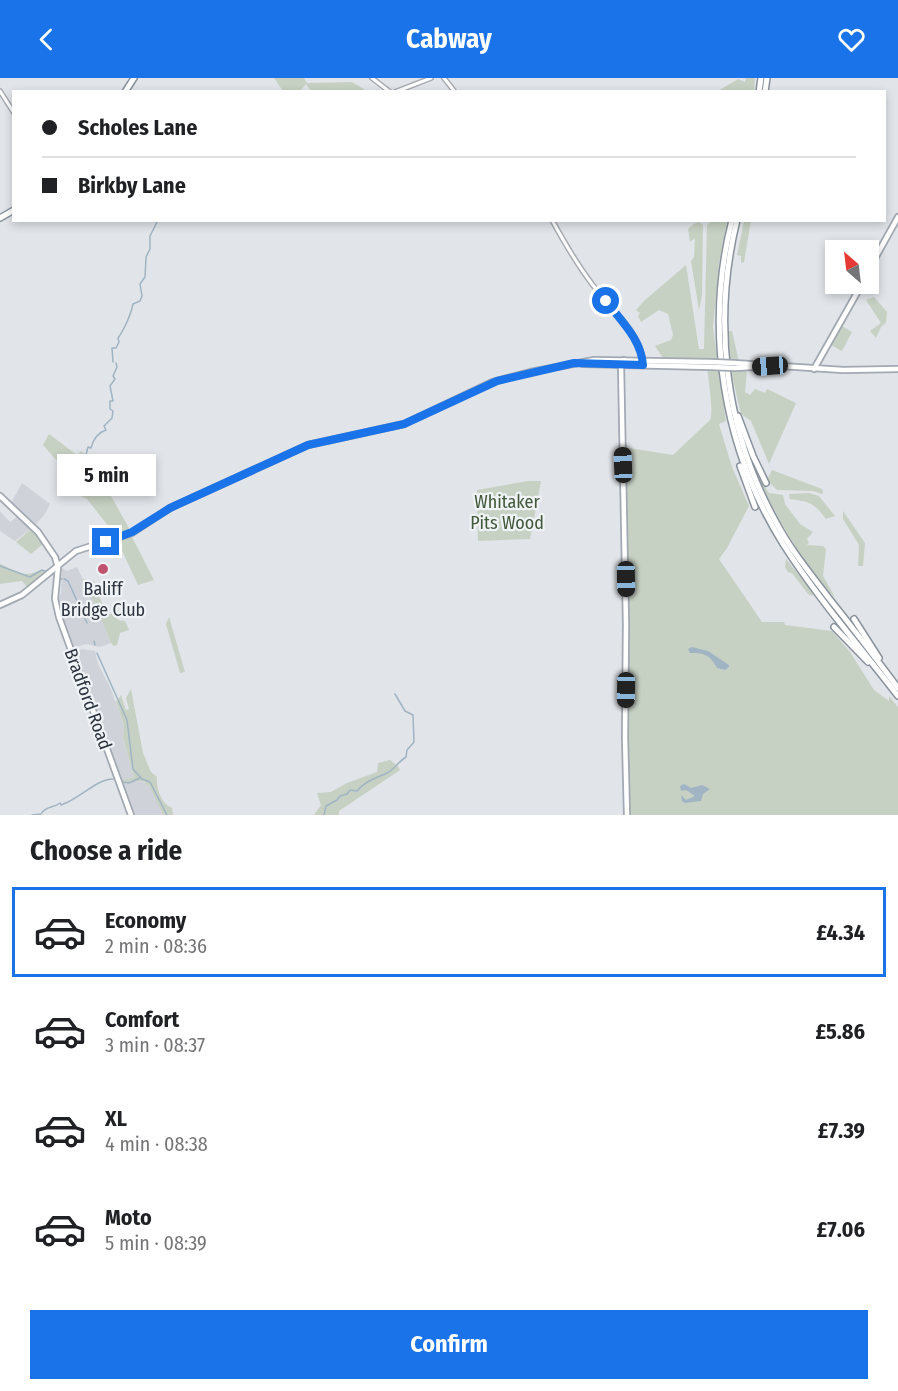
<!DOCTYPE html>
<html lang="en">
<head>
<meta charset="utf-8">
<style>
	:root { --surface:#fff; --page:#f6f6f6; --text:#202124; --muted:#757577; --line:#e0e0e0; --accent:#1a73e8 }
	body { margin:0; font-family:"Fira Sans Condensed",sans-serif; background:var(--page); color:var(--text); height:100vh; display:flex; flex-direction:column; font-size:22px; white-space:nowrap }
	* { box-sizing:border-box; margin:0 }
	p { font-size:20px; color:var(--muted) }
	.icon { flex:none; width:33px; height:33px; fill:none; stroke:currentColor; stroke-width:2; stroke-linecap:round; stroke-linejoin:round }
	.map { position:relative; height:737px; overflow:hidden }
	.drawer { display:flex; flex-direction:column; background:var(--surface); flex:1 }
	.drawer>* { flex:none }
	.banner { position:absolute; left:12px; top:12px; width:874px; height:132px; border-radius:0px; box-shadow:0 3px 9px #0003; display:grid; align-content:center; height:132px; padding:0 30px; background:var(--surface) }
	.needle { width:39px; rotate:332deg }
	.buttons { position:absolute; left:825px; top:162px; display:grid; gap:12px }
	.buttons a { display:grid; place-items:center; width:54px; height:54px; border-radius:0px; background:var(--surface); box-shadow:0 3px 9px #0003; font-size:30px }
	.end { position:absolute; width:27px; height:27px; margin:-14px; border:8px solid #1a73e8; background:#fff; box-shadow:0 0 0 3px #fff }
	.from { border-radius:50% }
	.bubble { position:absolute; height:42px; border-radius:0px; background:var(--surface); box-shadow:0 3px 9px #0003; font-size:20px; font-weight:700; line-height:42px; text-align:center }
	.car { position:absolute; width:18px; height:36px; margin:-18px -9px; border-radius:8px; box-shadow:0 0 4px 2px #0007; background:linear-gradient(#222 24%,#8ab4d8 0 40%,#222 0 76%,#8ab4d8 0 86%,#222 0) }
	.banner b { display:flex; align-items:center; gap:21px; height:57px; font-size:22px }
	.banner b+b { border-top:2px solid var(--line) }
	.banner i { width:15px; height:15px; background:var(--text) }
	ul { padding:0; list-style:none }
	li { display:flex; align-items:center; gap:18px; height:90px; margin:0 12px 9px; padding:0 18px; border:3px solid transparent; border-radius:0px }
	li div { flex:1 }
	li b { display:block; font-size:22px }
	li em { font-style:normal; font-weight:700 }
	li.active { border-color:var(--accent) }
	li>.icon { width:54px; height:54px; stroke-width:1.5 }
	h2 { padding:0 30px; font-size:27px; line-height:72px }
	.action { display:flex; gap:12px; margin-top:auto; padding:12px 30px }
	.action a { flex:1; height:69px; border-radius:0px; background:var(--accent); color:#fff; font-size:24px; font-weight:700; line-height:69px; text-align:center }
	header { display:flex; justify-content:space-between; align-items:center; height:78px; padding:0 30px; background:var(--accent); color:#fff; font-size:27px; font-weight:700 }
	.map>svg:first-child { display:block }
	.built { fill:#cfd3d9 }
	.green { fill:#c7d1c3 }
	.water { fill:#a0b4c4 }
	.lines { fill:none; stroke-linecap:round; stroke-linejoin:round }
	.stream { stroke:#a0b4c4; stroke-width:1.5 }
	.secondary-casing { stroke:#a7abb2; stroke-width:6 }
	.primary-casing { stroke:#a2a9b2; stroke-width:8 }
	.highway-casing { stroke:#8a939d; stroke-width:8 }
	.secondary { stroke:#fff; stroke-width:3 }
	.primary { stroke:#fff; stroke-width:4.5 }
	.highway { stroke:#fff; stroke-width:5 }
	.primary-bridge-casing { stroke:#a2a9b2; stroke-width:8; stroke-linecap:butt }
	.primary-bridge { stroke:#fff; stroke-width:4.5 }
	.route { stroke:#1a73e8; stroke-width:8 }
	.poi-dot { fill:#bf546c; stroke:#f0f3f6; stroke-width:2 }
	.labels { text-anchor:middle; stroke-width:4.5; stroke-linejoin:round; paint-order:stroke }
	.park-label { font-size:18px; fill:#42583a; stroke:#f0f3f6 }
	.poi-label { font-size:18px; fill:#2b333e; stroke:#f0f3f6 }
	.street-label { font-size:18px; fill:#2b333e; stroke:#f0f3f6 }
</style>
</head>
<body>
<header><svg class="icon" aria-label="back" viewBox="0 0 24 24"><path d="M15 5l-7 7 7 7"/></svg>Cabway<svg class="icon" aria-label="heart" viewBox="0 0 24 24"><path d="M12 20l-8-8c-3-5 5-10 8-4 3-6 11-1 8 4z"/></svg></header>
<div class="map">
<svg width="898" height="737" viewBox="0 0 898 737">
	<rect width="100%" height="100%" fill="#e1e4e8"/>
	<g class="built">
		<polygon points="22,405 50,426 45,436 36,446 11,425"/>
		<polygon points="0,433 10,444 18,438 30,451 15,463 0,453"/>
		<polygon points="77,489 94,524 111,565 100,569 86,566 73,570 57,523 61,516 62,490 67,493"/>
		<polygon points="82,571 95,573 98,586 110,609 124,647 123,661 134,699 120,703 73,575"/>
		<polygon points="139,703 149,706 163,737 133,737 121,706"/>
	</g>
	<g class="green">
		<polygon points="274,0 304,0 307,5 352,4 367,13 311,13 306,6 300,13 283,13"/>
		<polygon points="746,0 755,0 754,13 736,12 718,13 738,1 745,4"/>
		<path d="M712 143H727L719 185 713 249 726 343 719 346 732 389 749 428 727 470 719 481 762 544H784L785 547 832 553 850 574 874 612 889 623V618L898 629V737H627L623 369 673 377 710 342C714 333 708 300 707 288L646 285 707 286 665 283 655 268 671 262 673 257 668 236 659 232 641 244 638 238 640 235 636 232 645 222 686 187 699 271H704L707 147Z"/>
		<polygon points="744,143 751,143 744,184 741,185 741,178 737,177"/>
		<polygon points="699,144 703,147 702,217 699,232 691,183 694,179 695,160 690,164 688,151 694,146"/>
		<polygon points="874,219 887,234 886,244 881,249 876,260 870,253 881,245 866,222"/>
		<polygon points="842,248 852,254 842,273 831,267"/>
		<polygon points="728,253 732,253 739,284 747,293 745,314 750,317 755,311 765,315 767,311 796,325 769,386 751,343 741,336 731,293"/>
		<polygon points="49,356 77,377 81,373 90,379 87,386 111,418 130,452 117,459 87,421 72,414 72,411 76,408 72,400 43,367"/>
		<path d="M746 368 767 412 769 415 783 417 785 426 800 446 813 454 807 461 809 465 807 467 823 468 826 471 823 498 835 519C826 512 818 500 811 491 784 454 761 412 746 368Z"/>
		<polygon points="772,392 822,411 823,414 822,416 813,413 777,412 767,402"/>
		<polygon points="528,403 541,403 530,461 478,463 477,412"/>
		<path d="M809 415 819 418 835 438 826 441C813 424 810 424 790 421L789 416Z"/>
		<polygon points="843,433 865,465 863,488 858,488 859,467 843,441"/>
		<polygon points="32,450 44,465 31,476 16,464"/>
		<polygon points="131,457 154,502 138,507 117,462"/>
		<polygon points="786,481 812,513 814,516 812,518 808,516 792,495 788,494 785,489"/>
		<path d="M0 486C9 489 19 497 28 496 36 495 41 491 48 492L28 510 22 503 0 506Z"/>
		<polygon points="82,501 94,503 103,528 109,536 113,535 118,542 125,543 129,552 120,555 117,567 114,568 111,565 94,524"/>
		<polygon points="169,539 185,594 180,595 166,546"/>
		<path d="M131 611 143 675 151 694 157 699C156 710 161 726 172 730L173 737H163L149 707H146L145 704 139 703 121 706 120 703 134 699 123 660 124 647 116 624 121 617 126 632 129 631 126 620Z"/>
		<polygon points="390,682 397,687 400,692 339,733 339,737 314,737 321,727 317,715 331,714 347,705 377,694 378,685"/>
	</g>
	<g class="water">
		<path d="M692 569 708 573 729 587V589L725 592 717 590C710 577 705 575 690 575L688 571Z"/>
		<polygon points="684,706 691,710 702,707 710,711 703,716 701,723 685,725 682,723 681,717 686,722 695,718 686,712 681,713 680,708"/>
	</g>
	<g class="lines">
		<g class="stream">
			<path d="M113 284 112 270H116L119 264 118 260C124 252 131 236 133 226L140 223 142 218 140 206 145 199 146 179 150 171V158L158 142"/>
			<path d="M84 385 88 369 91 370C93 362 97 355 106 352L104 348 112 340 113 333 110 331V323H113L110 308 115 301 113 298 117 289 116 285"/>
			<polyline points="0,488 30,499 42,492 47,494"/>
			<polyline points="60,500 62,501"/>
			<polyline points="64,501 68,503 87,545"/>
			<polyline points="94,563 95,567"/>
			<polyline points="97,575 127,642 133,691 142,701 150,704 167,737"/>
			<polyline points="122,704 129,705 140,700"/>
			<path d="M32 737 41 736C45 728 54 730 60 725L61 727C80 721 96 701 113 701"/>
			<path d="M324 737 326 728 337 722 340 718 347 716 350 712 357 713C365 703 376 700 387 695 394 692 399 683 406 679L407 672 414 664 413 637 405 633 395 616"/>
		</g>
		<g class="secondary-casing">
			<g id="secondary">
				<polyline points="372,0 390,14"/>
				<polyline points="444,0 455,14"/>
				<polyline points="0,13 14,35"/>
				<polyline points="395,14 431,0"/>
				<path d="M552 142C564 164 577 186 592 206 608 227 642 256 643 283"/>
			</g>
		</g>
		<g class="primary-casing">
			<g id="primary">
				<polyline points="868,193 898,139"/>
				<polyline points="624,282 621,287 626,546 625,659 627,737"/>
				<polyline points="734,285 843,292 898,291"/>
				<polyline points="583,286 711,289"/>
				<polyline points="735,290 752,289"/>
				<polyline points="814,291 862,206"/>
				<polyline points="0,418 38,454 55,479 58,489 55,521 59,539 131,737"/>
				<polyline points="0,527 22,517 76,473 132,455 170,430 308,367 404,346 492,304 530,294 594,282 711,284"/>
			</g>
		</g>
		<g class="highway-casing">
			<g id="highway">
				<polyline points="125,14 134,0"/>
				<polyline points="759,14 761,0"/>
				<polyline points="765,14 767,0"/>
				<polyline points="0,140 14,132"/>
				<path d="M732 142C704 252 723 370 783 466 816 518 860 569 898 618"/>
				<path d="M737 142C712 244 725 353 776 444 790 471 810 495 828 519 852 549 875 579 898 610"/>
				<polyline points="738,338 753,378 766,405"/>
				<polyline points="740,388 755,429"/>
				<polyline points="854,541 879,580"/>
				<polyline points="834,549 868,584"/>
			</g>
		</g>
		<use href="#secondary" class="secondary"/>
		<use href="#primary" class="primary"/>
		<use href="#highway" class="highway"/>
		<g class="primary-bridge-casing">
			<g id="primary-bridge">
				<polyline points="711,284 734,285"/>
				<polyline points="711,289 735,290"/>
			</g>
		</g>
		<use href="#primary-bridge" class="primary-bridge"/>
	</g>
	<g class="lines">
		<path class="route" d="M106 464 132 454 170 430 308 367 404 346 497 303 574 285 643 287C641 261 621 243 606 223"/>
	</g>
	<circle class="poi-dot" cx="103" cy="491" r="6"/>
	<g class="labels">
		<g class="park-label">
			<text x="507" y="430">Whitaker<tspan x="507" dy="21">Pits Wood</tspan></text>
		</g>
		<g class="poi-label">
			<text x="103" y="517">Baliff<tspan x="103" dy="21">Bridge Club</tspan></text>
		</g>
		<g class="street-label">
			<text transform="translate(88 621) rotate(70)" y="6">Bradford Road</text>
		</g>
	</g>
</svg>
<div class="buttons">
<a><svg class="needle" viewBox="-14 -14 28 28"><path d="M0-13l5 13h-10z" fill="#e53935"/><path d="M0 13l5-13h-10z" fill="#757577"/></svg></a>
</div>
<i class="end from" style="left:606px;top:223px"></i>
<i class="end" style="left:106px;top:464px"></i>
<div class="bubble" style="left:57px;top:376px;width:99px">5 min</div>
<i class="car" style="left:770px;top:288px;rotate:266deg"></i>
<i class="car" style="left:623px;top:387px;rotate:358deg"></i>
<i class="car" style="left:626px;top:501px;rotate:179deg"></i>
<i class="car" style="left:626px;top:612px;rotate:181deg"></i>
<div class="banner">
<b><i class="from"></i>Scholes Lane</b>
<b><i></i>Birkby Lane</b>
</div>
</div>
<section class="drawer">
<h2>Choose a ride</h2>
<ul>
<li class="active"><svg class="icon" aria-label="car" viewBox="0 0 24 24"><path d="M5 17H2v-5l4-1 3-4h7l3 4 3 1v5h-3M9 17h6M6 11h13"/><circle cx="7" cy="17" r="2"/><circle cx="17" cy="17" r="2"/></svg><div><b>Economy</b><p>2 min · 08:36</p></div><em>£4.34</em></li>
<li><svg class="icon" aria-label="car" viewBox="0 0 24 24"><path d="M5 17H2v-5l4-1 3-4h7l3 4 3 1v5h-3M9 17h6M6 11h13"/><circle cx="7" cy="17" r="2"/><circle cx="17" cy="17" r="2"/></svg><div><b>Comfort</b><p>3 min · 08:37</p></div><em>£5.86</em></li>
<li><svg class="icon" aria-label="car" viewBox="0 0 24 24"><path d="M5 17H2v-5l4-1 3-4h7l3 4 3 1v5h-3M9 17h6M6 11h13"/><circle cx="7" cy="17" r="2"/><circle cx="17" cy="17" r="2"/></svg><div><b>XL</b><p>4 min · 08:38</p></div><em>£7.39</em></li>
<li><svg class="icon" aria-label="car" viewBox="0 0 24 24"><path d="M5 17H2v-5l4-1 3-4h7l3 4 3 1v5h-3M9 17h6M6 11h13"/><circle cx="7" cy="17" r="2"/><circle cx="17" cy="17" r="2"/></svg><div><b>Moto</b><p>5 min · 08:39</p></div><em>£7.06</em></li>
</ul>
<div class="action"><a>Confirm</a></div>
</section>
</body>
</html>
